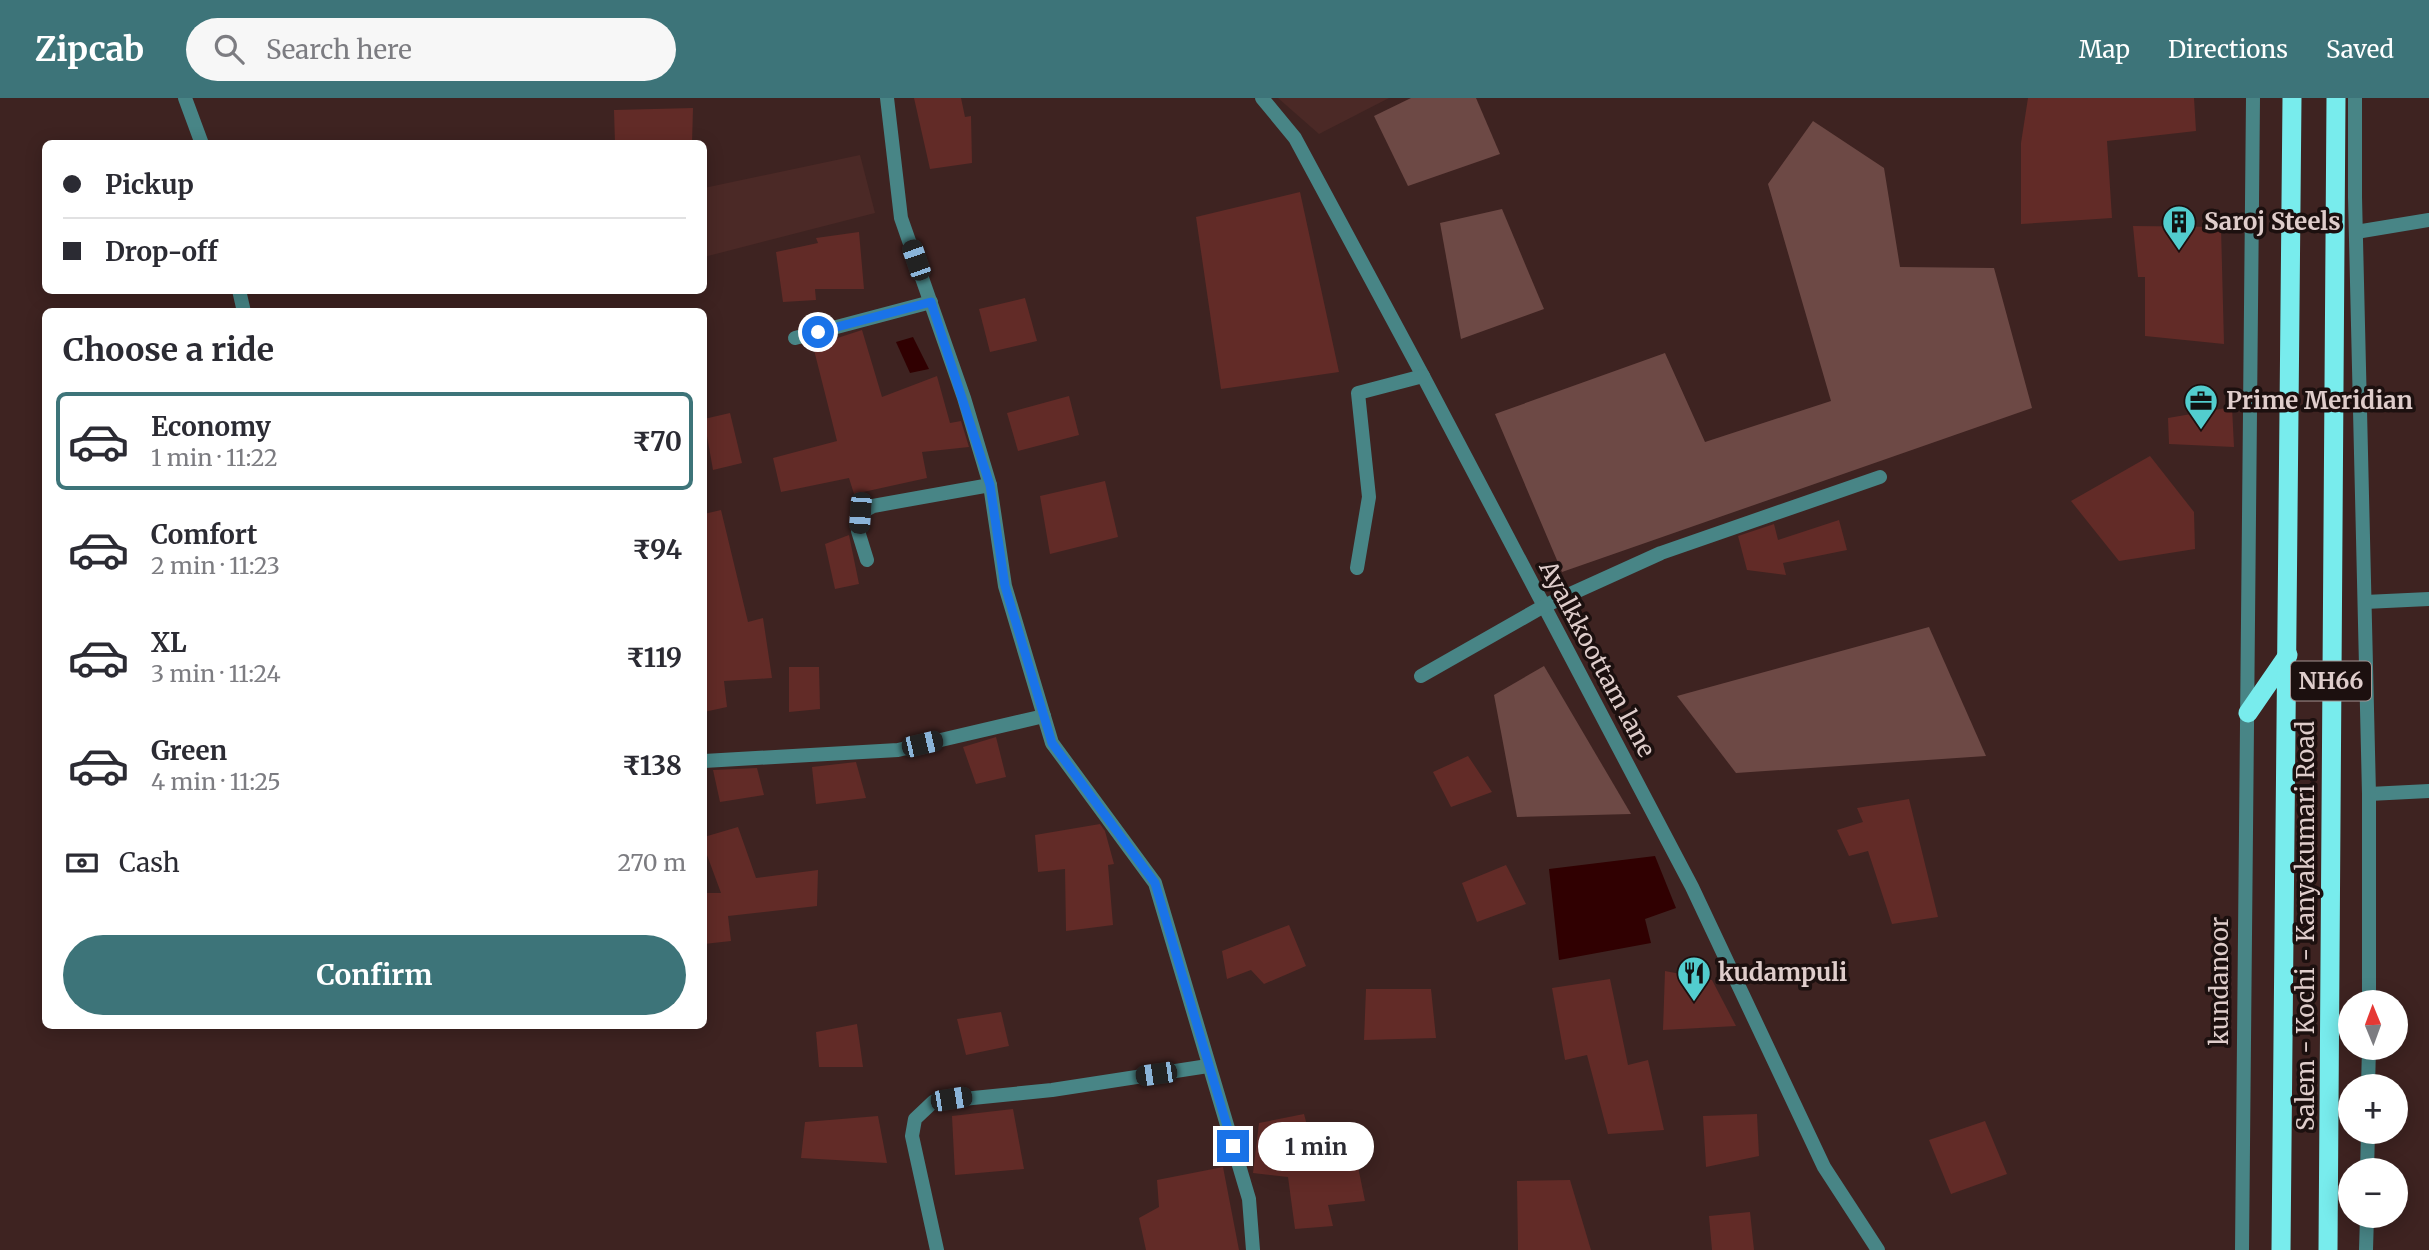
<!DOCTYPE html>
<html lang="en">
<head>
<meta charset="utf-8">
<style>
	:root { --surface:#fff; --page:#f7f7f7; --text:#2b2b33; --muted:#7c7c81; --line:#e1e1e2; --accent:#3d7479 }
	body { margin:0; font-family:Merriweather,serif; background:var(--page); color:var(--text); height:100vh; display:flex; flex-direction:column; font-size:26px; white-space:nowrap }
	* { box-sizing:border-box; margin:0 }
	p { font-size:23px; color:var(--muted) }
	.icon { flex:none; width:38px; height:38px; fill:none; stroke:currentColor; stroke-width:2; stroke-linecap:round; stroke-linejoin:round }
	.map { position:relative; flex:1; overflow:hidden }
	.drawer { position:absolute; left:42px; top:210px; width:665px; height:721px; display:flex; flex-direction:column; background:var(--surface); border-radius:10px; box-shadow:0 4px 18px #0003 }
	.drawer>* { flex:none }
	.guide { position:absolute; left:42px; top:42px; width:665px; height:154px; border-radius:10px; box-shadow:0 4px 18px #0003; display:grid; align-content:center; height:154px; padding:0 21px; background:var(--surface) }
	.needle { width:46px; rotate:359deg }
	.buttons { position:absolute; left:2338px; top:892px; display:grid; gap:14px }
	.buttons a { display:grid; place-items:center; width:70px; height:70px; border-radius:50%; background:var(--surface); box-shadow:0 4px 18px #0003; font-size:35px }
	.end { position:absolute; width:32px; height:32px; margin:-16px; border:9px solid #1a73e8; background:#fff; box-shadow:0 0 0 4px #fff }
	.from { border-radius:50% }
	.bubble { position:absolute; height:49px; border-radius:24px; background:var(--surface); box-shadow:0 4px 18px #0003; font-size:23px; font-weight:700; line-height:49px; text-align:center }
	.car { position:absolute; width:21px; height:42px; margin:-21px -10px; border-radius:9px; box-shadow:0 0 5px 2px #0007; background:linear-gradient(#222 24%,#8ab4d8 0 40%,#222 0 76%,#8ab4d8 0 86%,#222 0) }
	.guide b { display:flex; align-items:center; gap:24px; height:66px; font-size:26px }
	.guide b+b { border-top:2px solid var(--line) }
	.guide i { width:18px; height:18px; background:var(--text) }
	ul { padding:0; list-style:none }
	li { display:flex; align-items:center; gap:21px; height:98px; margin:0 14px 10px; padding:0 7px; border:4px solid transparent; border-radius:10px }
	li div { flex:1 }
	li b { display:block; font-size:26px }
	li em { font-style:normal; font-weight:700 }
	li.selected { border-color:var(--accent) }
	li>.icon { width:63px; height:63px; stroke-width:1.5 }
	h2 { padding:0 21px; font-size:32px; line-height:84px }
	.pay { display:flex; align-items:center; gap:18px; height:77px; padding:0 21px; font-size:26px }
	.pay p { margin-inline-start:auto }
	.button { display:flex; gap:14px; margin-top:auto; padding:14px 21px }
	.button a { flex:1; height:80px; border-radius:42px; background:var(--accent); color:#fff; font-size:28px; font-weight:700; line-height:80px; text-align:center }
	header { display:flex; align-items:center; gap:42px; box-sizing:border-box; height:98px; padding:0 35px; background:var(--accent); color:#fff }
	header strong { font-size:33px }
	nav { display:flex; gap:38px; margin-inline-start:auto; font-size:24px }
	.search { width:490px; height:63px; background:var(--page); display:flex; align-items:center; gap:18px; box-sizing:border-box; padding:0 24px; border-radius:38px; color:var(--muted); font-size:26px }
	.map>svg:first-child { display:block }
	.built { fill:#4b2926 }
	.green { fill:#6d4945 }
	.water { fill:#300001 }
	.building { fill:#622b27 }
	.lines { fill:none; stroke-linecap:round; stroke-linejoin:round }
	.minor { stroke:#488586; stroke-width:14 }
	.tertiary { stroke:#488586; stroke-width:14 }
	.trunk { stroke:#78eced; stroke-width:19 }
	.route { stroke:#1a73e8; stroke-width:9 }
	.labels { text-anchor:middle; stroke-width:7; stroke-linejoin:round; paint-order:stroke }
	.shield { fill:#1c100f; stroke:#a49493; stroke-width:2 }
	.shield-label { font-size:23px; font-weight:bold; fill:#dfcdcb }
	.poi-label { font-size:24px; font-weight:bold; fill:#dfcdcb; stroke:#1c100f; text-anchor:start }
	.street-label { font-size:24px; fill:#dfcdcb; stroke:#1c100f }
</style>
</head>
<body>
<header>
<strong>Zipcab</strong>
<div class="search"><svg class="icon" aria-label="search" viewBox="0 0 24 24"><circle cx="10" cy="10" r="6"/><path d="M15 15l6 6"/></svg>Search here</div>
<nav><a>Map</a><a>Directions</a><a>Saved</a></nav>
</header>
<div class="map">
<svg width="2429" height="1152" viewBox="0 0 2429 1152">
	<rect width="100%" height="100%" fill="#3e2321"/>
	<g class="built">
		<polygon points="1278,0 1389,0 1319,36"/>
		<polygon points="860,57 875,115 704,159 704,90"/>
	</g>
	<g class="green">
		<polygon points="1411,0 1476,0 1500,56 1408,88 1374,18"/>
		<polygon points="1813,23 1884,70 1900,169 1994,170 2032,310 1562,474 1495,316 1665,255 1705,344 1831,303 1768,86"/>
		<polygon points="1502,111 1544,211 1461,241 1440,125"/>
		<polygon points="1929,529 1986,658 1736,675 1677,598"/>
		<polygon points="1544,568 1631,716 1517,719 1494,597"/>
	</g>
	<g class="water">
		<polygon points="913,239 929,271 910,275 896,244"/>
		<polygon points="1655,758 1676,810 1645,821 1651,845 1559,862 1549,771"/>
	</g>
	<g class="building">
		<polygon points="914,0 961,0 965,19 971,18 972,65 930,71"/>
		<polygon points="2028,0 2194,0 2196,33 2107,43 2112,120 2021,126 2021,45"/>
		<polygon points="693,10 692,46 615,46 614,12"/>
		<polygon points="1300,94 1339,274 1221,291 1196,119"/>
		<polygon points="2133,128 2221,129 2224,246 2145,238 2145,179 2138,179"/>
		<polygon points="859,134 864,191 815,191 816,202 783,204 776,154 818,145 816,140"/>
		<polygon points="1025,200 1037,243 990,254 979,211"/>
		<polygon points="862,232 882,299 937,278 950,325 961,323 969,349 922,354 927,380 854,396 849,380 781,394 773,360 837,343 813,248"/>
		<polygon points="1069,298 1079,337 1018,353 1007,315"/>
		<polygon points="2232,309 2234,349 2169,346 2168,320"/>
		<polygon points="730,315 742,365 713,372 704,321"/>
		<polygon points="2150,358 2194,414 2195,451 2119,463 2071,403"/>
		<polygon points="1105,383 1118,439 1050,456 1040,398"/>
		<polygon points="721,412 748,524 763,520 772,580 724,583 727,609 704,614 704,416"/>
		<polygon points="1839,422 1847,452 1783,465 1786,477 1747,472 1738,438 1774,426 1778,442"/>
		<polygon points="849,437 859,486 835,491 825,446"/>
		<polygon points="789,569 819,569 820,611 789,614"/>
		<polygon points="996,639 1006,679 976,686 963,649"/>
		<polygon points="1468,658 1492,694 1451,709 1433,674"/>
		<polygon points="856,664 866,700 816,706 812,669"/>
		<polygon points="757,670 764,697 720,704 713,672"/>
		<polygon points="1909,701 1938,819 1892,826 1868,753 1849,758 1837,732 1863,724 1857,710"/>
		<polygon points="1100,726 1105,733 1114,766 1108,767 1113,827 1066,833 1065,771 1038,774 1035,737"/>
		<polygon points="738,729 756,780 818,772 817,808 728,818 731,843 704,846 704,795 721,795 704,749 704,739"/>
		<polygon points="1506,767 1526,806 1477,824 1462,785"/>
		<polygon points="1289,827 1306,868 1264,886 1251,872 1227,881 1222,853"/>
		<polygon points="1665,873 1712,882 1736,928 1663,932"/>
		<polygon points="1610,881 1628,967 1648,962 1664,1032 1608,1036 1587,957 1565,962 1552,890"/>
		<polygon points="1366,891 1431,891 1436,940 1364,942"/>
		<polygon points="1001,914 1009,948 966,957 957,921"/>
		<polygon points="857,926 863,969 819,969 816,934"/>
		<polygon points="1013,1011 1024,1071 955,1077 952,1018"/>
		<polygon points="1304,1016 1318,1069 1356,1059 1365,1103 1328,1107 1333,1128 1295,1131 1288,1079 1253,1075 1259,1025"/>
		<polygon points="1757,1016 1759,1058 1706,1069 1703,1018"/>
		<polygon points="878,1018 887,1065 801,1060 805,1024"/>
		<polygon points="1985,1023 2007,1076 1951,1096 1929,1042"/>
		<polygon points="1223,1069 1239,1152 1146,1152 1139,1120 1159,1109 1157,1082"/>
		<polygon points="1570,1082 1591,1152 1518,1152 1517,1083"/>
		<polygon points="1750,1114 1754,1152 1712,1152 1709,1118"/>
	</g>
	<g class="lines">
		<g class="minor">
			<polyline points="185,0 202,46"/>
			<polyline points="887,0 901,120 964,300 990,387 1005,488 1052,645 1155,785 1249,1101 1253,1152"/>
			<polyline points="1262,0 1295,40 1423,278 1692,789 1824,1069 1878,1152"/>
			<polyline points="2356,134 2429,122"/>
			<polyline points="239,192 244,214"/>
			<polyline points="795,240 931,204"/>
			<polyline points="867,462 858,433 860,415 873,408 990,387"/>
			<polyline points="1357,470 1369,399 1358,295 1423,278"/>
			<polyline points="2365,504 2429,501"/>
			<polyline points="1421,578 1544,508 1661,455 1880,379"/>
			<polyline points="704,663 898,652 1044,618"/>
			<polyline points="2369,696 2429,693"/>
			<polyline points="937,1152 912,1038 915,1021 933,1004 1052,992 1208,968"/>
		</g>
		<g class="tertiary">
			<polyline points="2355,0 2355,99 2369,696 2369,905"/>
			<polyline points="2368,989 2369,950"/>
			<polyline points="2367,1073 2368,1034"/>
			<polyline points="2242,1152 2253,0"/>
			<polyline points="2366,1152 2367,1118"/>
		</g>
		<g class="trunk">
			<polyline points="2248,615 2288,557"/>
			<polyline points="2281,1152 2292,0"/>
			<polyline points="2328,1152 2336,0"/>
		</g>
	</g>
	<g class="lines">
		<polyline class="route" points="818,234 931,204 990,387 1005,488 1052,645 1155,785 1233,1048"/>
	</g>
	<defs>
		<g id="building-pin" transform="scale(1.75)"><path d="M0 17L-7.5 6A9.5 9.5 0 1 1 7.5 6Z" fill="#52cdce" stroke="#1c100f"/><path d="M-4-6H4V6H1V3H-1V6H-4ZM-2.5-4.3h1.7v1.8h-1.7ZM.8-4.3h1.7v1.8H.8ZM-2.5-1h1.7V.8h-1.7ZM.8-1h1.7V.8H.8Z" fill="#111"/></g>
		<g id="office-pin" transform="scale(1.75)"><path d="M0 17L-7.5 6A9.5 9.5 0 1 1 7.5 6Z" fill="#52cdce" stroke="#1c100f"/><path d="M-6-3h4V-5.5h4V-3h4V5H-6ZM-1-4.5V-3h2v-1.5ZM-6 0V1H6V0Z" fill="#111"/></g>
		<g id="restaurant-pin" transform="scale(1.75)"><path d="M0 17L-7.5 6A9.5 9.5 0 1 1 7.5 6Z" fill="#52cdce" stroke="#1c100f"/><path d="M-5-6h1v4h1v-4h1v4h1v-4h1v5L-1.5 .5V6h-2V.5L-5-1ZM5-6V6H3V1.5H1.5Q1.5-4 5-6Z" fill="#111"/></g>
	</defs>
	<g fill-rule="evenodd">
		<use href="#building-pin" x="2179" y="124"/>
		<use href="#office-pin" x="2201" y="303"/>
		<use href="#restaurant-pin" x="1694" y="875"/>
	</g>
	<g class="labels">
		<rect class="shield" x="2291" y="563.5" width="80" height="39" rx="5"/>
		<g class="shield-label">
			<text x="2331" y="591">NH66</text>
		</g>
		<g class="poi-label">
			<text x="2204" y="132">Saroj Steels</text>
			<text x="2226" y="311">Prime Meridian</text>
			<text x="1718" y="883">kudampuli</text>
		</g>
		<g class="street-label">
			<text transform="translate(1597 561) rotate(62)" y="8">Ayalkkoottam lane</text>
			<text transform="translate(2306 828) rotate(-90)" y="8">Salem - Kochi - Kanyakumari Road</text>
			<text transform="translate(2220 883) rotate(-90)" y="8">kundanoor</text>
		</g>
	</g>
</svg>
<div class="buttons">
<a><svg class="needle" viewBox="-14 -14 28 28"><path d="M0-13l5 13h-10z" fill="#e53935"/><path d="M0 13l5-13h-10z" fill="#7c7c81"/></svg></a>
<a>+</a>
<a>−</a>
</div>
<i class="end from" style="left:818px;top:234px"></i>
<i class="end" style="left:1233px;top:1048px"></i>
<div class="bubble" style="left:1258px;top:1024px;width:116px">1 min</div>
<i class="car" style="left:916px;top:162px;rotate:341deg"></i>
<i class="car" style="left:860px;top:415px;rotate:184deg"></i>
<i class="car" style="left:922px;top:646px;rotate:77deg"></i>
<i class="car" style="left:1156px;top:976px;rotate:262deg"></i>
<i class="car" style="left:951px;top:1001px;rotate:81deg"></i>
<div class="guide">
<b><i class="from"></i>Pickup</b>
<b><i></i>Drop-off</b>
</div>
<section class="drawer">
<h2>Choose a ride</h2>
<ul>
<li class="selected"><svg class="icon" aria-label="car" viewBox="0 0 24 24"><path d="M5 17H2v-5l4-1 3-4h7l3 4 3 1v5h-3M9 17h6M6 11h13"/><circle cx="7" cy="17" r="2"/><circle cx="17" cy="17" r="2"/></svg><div><b>Economy</b><p>1 min · 11:22</p></div><em>₹70</em></li>
<li><svg class="icon" aria-label="car" viewBox="0 0 24 24"><path d="M5 17H2v-5l4-1 3-4h7l3 4 3 1v5h-3M9 17h6M6 11h13"/><circle cx="7" cy="17" r="2"/><circle cx="17" cy="17" r="2"/></svg><div><b>Comfort</b><p>2 min · 11:23</p></div><em>₹94</em></li>
<li><svg class="icon" aria-label="car" viewBox="0 0 24 24"><path d="M5 17H2v-5l4-1 3-4h7l3 4 3 1v5h-3M9 17h6M6 11h13"/><circle cx="7" cy="17" r="2"/><circle cx="17" cy="17" r="2"/></svg><div><b>XL</b><p>3 min · 11:24</p></div><em>₹119</em></li>
<li><svg class="icon" aria-label="car" viewBox="0 0 24 24"><path d="M5 17H2v-5l4-1 3-4h7l3 4 3 1v5h-3M9 17h6M6 11h13"/><circle cx="7" cy="17" r="2"/><circle cx="17" cy="17" r="2"/></svg><div><b>Green</b><p>4 min · 11:25</p></div><em>₹138</em></li>
</ul>
<div class="pay"><svg class="icon" aria-label="cash" viewBox="0 0 24 24"><path d="M3 7h18v10H3z"/><circle cx="12" cy="12" r="2"/></svg>Cash<p>270 m</p></div>
<div class="button"><a>Confirm</a></div>
</section>
</div>
</body>
</html>
